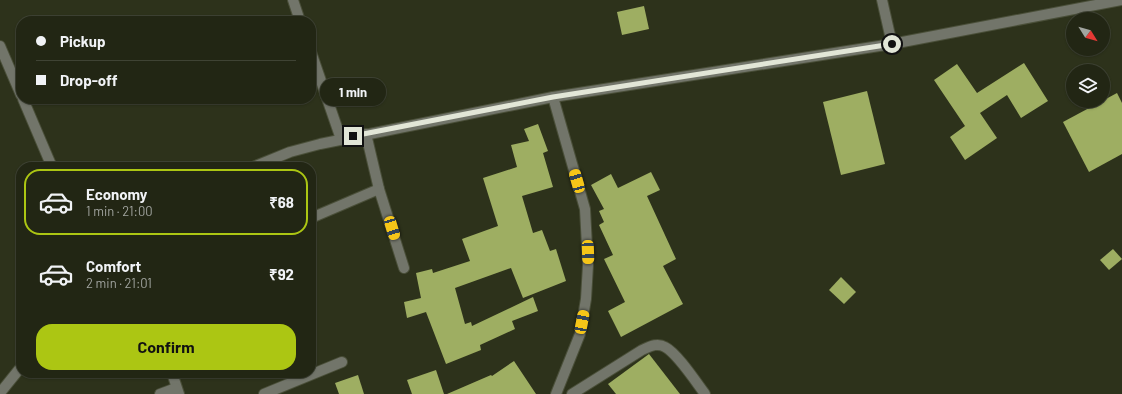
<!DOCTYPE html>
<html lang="en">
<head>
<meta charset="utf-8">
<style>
	:root { --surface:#222614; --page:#2e3222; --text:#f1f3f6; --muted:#a2a5a0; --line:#3f4334; --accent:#acc613 }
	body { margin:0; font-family:Barlow,sans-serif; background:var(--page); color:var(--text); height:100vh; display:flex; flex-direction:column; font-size:15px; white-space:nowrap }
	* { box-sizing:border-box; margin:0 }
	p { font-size:13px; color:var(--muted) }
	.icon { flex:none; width:22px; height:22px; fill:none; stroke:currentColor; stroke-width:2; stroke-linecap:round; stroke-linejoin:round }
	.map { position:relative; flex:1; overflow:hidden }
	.drawer { position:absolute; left:16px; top:162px; width:300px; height:216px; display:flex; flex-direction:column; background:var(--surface); border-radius:16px; box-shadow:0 1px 3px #0004,0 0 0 1px var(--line) }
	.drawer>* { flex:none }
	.hud { position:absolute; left:16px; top:16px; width:300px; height:88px; border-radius:16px; box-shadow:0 1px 3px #0004,0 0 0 1px var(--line); display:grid; align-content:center; height:88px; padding:0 20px; background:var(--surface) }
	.needle { width:26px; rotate:127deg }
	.fabs { position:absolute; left:1066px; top:12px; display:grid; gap:8px }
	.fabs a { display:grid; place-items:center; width:44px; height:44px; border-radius:50%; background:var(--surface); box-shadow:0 1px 3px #0004,0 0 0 1px var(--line); font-size:20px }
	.end { position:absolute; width:18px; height:18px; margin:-9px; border:5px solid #e2e6d7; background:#111; box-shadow:0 0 0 2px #111 }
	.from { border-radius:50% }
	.bubble { position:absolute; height:28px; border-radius:14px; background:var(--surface); box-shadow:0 1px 3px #0004,0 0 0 1px var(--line); font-size:13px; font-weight:700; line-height:28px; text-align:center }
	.car { position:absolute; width:12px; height:24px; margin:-12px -6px; border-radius:5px; box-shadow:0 0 3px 1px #0007; background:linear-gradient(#f5c518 24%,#345 0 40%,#f5c518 0 76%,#345 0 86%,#f5c518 0) }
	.hud b { display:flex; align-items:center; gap:14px; height:38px; font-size:15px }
	.hud b+b { border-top:1px solid var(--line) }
	.hud i { width:10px; height:10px; background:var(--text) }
	ul { padding:7px 0 0; list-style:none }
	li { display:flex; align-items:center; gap:12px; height:66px; margin:0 8px 6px; padding:0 12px; border:2px solid transparent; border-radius:16px }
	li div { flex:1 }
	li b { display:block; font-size:15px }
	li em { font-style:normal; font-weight:700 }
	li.on { border-color:var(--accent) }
	li>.icon { width:36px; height:36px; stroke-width:1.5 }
	.cta { display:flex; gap:8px; margin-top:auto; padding:8px 20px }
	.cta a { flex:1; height:46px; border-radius:16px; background:var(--accent); color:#111; font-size:16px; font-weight:700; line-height:46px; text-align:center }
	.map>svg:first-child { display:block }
	.building { fill:#9eae62 }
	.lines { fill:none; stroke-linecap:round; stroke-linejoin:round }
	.minor-casing { stroke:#4a4f39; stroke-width:12 }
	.minor { stroke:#72756a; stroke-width:10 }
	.route { stroke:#e2e6d7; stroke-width:5 }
</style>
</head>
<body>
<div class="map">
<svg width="1122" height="394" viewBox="0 0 1122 394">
	<rect width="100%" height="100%" fill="#2d321b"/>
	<g class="building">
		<polygon points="644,6 649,29 622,35 617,12"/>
		<polygon points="1024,63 1048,101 1021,118 1007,95 980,113 997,138 965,160 950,137 965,126 934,80 957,64 977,93"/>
		<polygon points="867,91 885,164 841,175 823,102"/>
		<polygon points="1117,93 1122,103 1122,154 1089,172 1063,122"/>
		<polygon points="538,124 548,151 543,153 553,187 522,196 533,233 542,230 550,251 556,249 566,281 523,298 511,268 455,288 465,324 471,322 472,326 533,297 538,311 512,321 515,329 480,345 481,350 446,364 426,312 407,318 404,302 421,298 416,273 432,269 433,273 470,261 462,239 498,226 483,178 517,167 511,145 529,141 524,129"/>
		<polygon points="651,172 660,190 647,196 676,259 663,266 683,304 621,337 608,311 625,302 604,259 613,255 599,225 604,222 599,211 604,209 591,185 611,174 618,188"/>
		<polygon points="1113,249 1122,259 1109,270 1100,260"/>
		<polygon points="841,277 856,292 844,304 829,290"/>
		<polygon points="649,354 680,394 616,394 608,384"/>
		<polygon points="514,361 536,394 447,394 491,375 492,376"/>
		<polygon points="436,370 444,394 412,394 407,380"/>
		<polygon points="358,375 364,394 339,394 335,383"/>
	</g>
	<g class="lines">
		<g class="minor-casing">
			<g id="minor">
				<polyline points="293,0 300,21"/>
				<polyline points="882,0 892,44"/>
				<polyline points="0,46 21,95"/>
				<polyline points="311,52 341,139"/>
				<polyline points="553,97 585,209 588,265 586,299 580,334 556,394"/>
				<polyline points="23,99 52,167"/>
				<polyline points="366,134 379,189 404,268"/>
				<polyline points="253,167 290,152 320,144 553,97 892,44 1122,0"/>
				<polyline points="311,218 379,189"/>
				<polyline points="172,373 179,394"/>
				<polyline points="0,393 21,367"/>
				<polyline points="160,394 176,388"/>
				<polyline points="264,394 342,362"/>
				<path d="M572 394 642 350C649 347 657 342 665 347 677 353 696 382 705 394"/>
			</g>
		</g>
		<use href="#minor" class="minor"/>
	</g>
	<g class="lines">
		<polyline class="route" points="353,136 553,97 892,44"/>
	</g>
</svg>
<div class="fabs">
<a><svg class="needle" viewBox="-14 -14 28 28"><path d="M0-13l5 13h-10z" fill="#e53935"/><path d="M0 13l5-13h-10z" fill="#a2a5a0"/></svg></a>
<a><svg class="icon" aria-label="layers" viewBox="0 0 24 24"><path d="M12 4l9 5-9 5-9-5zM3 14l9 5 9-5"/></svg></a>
</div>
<i class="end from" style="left:892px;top:44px"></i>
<i class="end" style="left:353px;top:136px"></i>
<div class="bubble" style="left:320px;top:78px;width:66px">1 min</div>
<i class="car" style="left:577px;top:181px;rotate:344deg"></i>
<i class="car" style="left:392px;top:228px;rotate:163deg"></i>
<i class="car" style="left:588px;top:252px;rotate:178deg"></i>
<i class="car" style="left:582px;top:322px;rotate:11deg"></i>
<div class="hud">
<b><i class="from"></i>Pickup</b>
<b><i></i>Drop-off</b>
</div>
<section class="drawer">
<ul>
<li class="on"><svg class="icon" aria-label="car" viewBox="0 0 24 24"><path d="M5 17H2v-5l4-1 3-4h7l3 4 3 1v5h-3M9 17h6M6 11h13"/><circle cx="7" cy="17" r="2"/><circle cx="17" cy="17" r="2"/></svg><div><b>Economy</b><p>1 min · 21:00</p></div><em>₹68</em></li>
<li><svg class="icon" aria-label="car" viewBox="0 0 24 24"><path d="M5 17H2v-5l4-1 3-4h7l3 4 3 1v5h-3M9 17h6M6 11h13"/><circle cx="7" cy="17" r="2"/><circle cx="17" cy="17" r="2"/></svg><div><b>Comfort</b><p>2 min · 21:01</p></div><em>₹92</em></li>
</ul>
<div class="cta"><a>Confirm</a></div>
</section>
</div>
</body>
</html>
